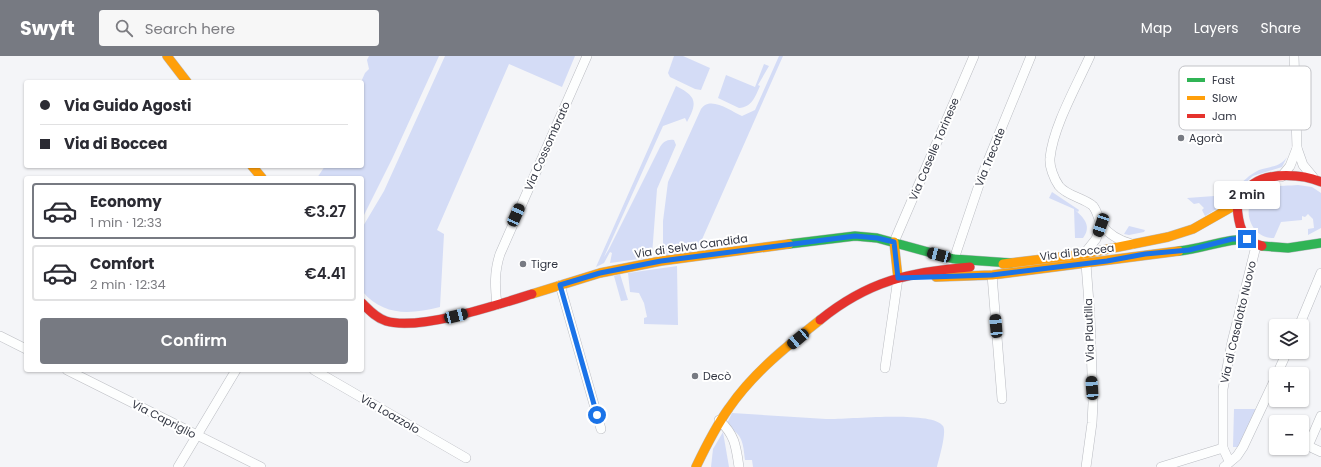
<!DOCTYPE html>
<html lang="en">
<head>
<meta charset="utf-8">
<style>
	:root { --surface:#fff; --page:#f7f7f7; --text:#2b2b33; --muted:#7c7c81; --line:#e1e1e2; --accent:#777a82 }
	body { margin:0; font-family:Poppins,sans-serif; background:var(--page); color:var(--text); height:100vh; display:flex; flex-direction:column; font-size:15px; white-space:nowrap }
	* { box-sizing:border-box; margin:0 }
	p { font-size:13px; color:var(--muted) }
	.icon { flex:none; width:22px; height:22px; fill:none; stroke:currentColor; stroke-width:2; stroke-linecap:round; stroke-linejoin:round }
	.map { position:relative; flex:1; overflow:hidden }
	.side { position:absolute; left:24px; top:120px; width:340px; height:196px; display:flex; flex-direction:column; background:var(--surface); border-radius:4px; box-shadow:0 1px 3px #0004 }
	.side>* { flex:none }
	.top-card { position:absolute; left:24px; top:24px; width:340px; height:88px; border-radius:4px; box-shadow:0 1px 3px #0004; display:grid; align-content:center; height:88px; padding:0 16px; background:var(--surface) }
	.fabs { position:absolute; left:1269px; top:263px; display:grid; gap:8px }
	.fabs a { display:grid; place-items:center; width:40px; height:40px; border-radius:4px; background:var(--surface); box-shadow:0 1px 3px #0004; font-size:20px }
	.end { position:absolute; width:18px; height:18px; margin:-9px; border:5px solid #1a73e8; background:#fff; box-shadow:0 0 0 2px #fff }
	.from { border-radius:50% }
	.bubble { position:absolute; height:28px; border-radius:4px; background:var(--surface); box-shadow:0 1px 3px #0004; font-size:13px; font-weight:600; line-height:28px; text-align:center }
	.car { position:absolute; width:12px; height:24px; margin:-12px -6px; border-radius:5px; box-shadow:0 0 3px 1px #0007; background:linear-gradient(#222 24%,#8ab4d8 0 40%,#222 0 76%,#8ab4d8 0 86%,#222 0) }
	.top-card b { display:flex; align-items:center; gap:14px; height:38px; font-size:15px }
	.top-card b+b { border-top:1px solid var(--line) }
	.top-card i { width:10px; height:10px; background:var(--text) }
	ul { padding:7px 0 0; list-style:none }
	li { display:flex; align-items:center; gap:12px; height:56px; margin:0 8px 6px; padding:0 8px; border:2px solid var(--line); border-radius:4px }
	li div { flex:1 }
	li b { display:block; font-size:15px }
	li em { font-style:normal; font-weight:600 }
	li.selected { border-color:var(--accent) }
	li>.icon { width:36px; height:36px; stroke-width:1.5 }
	.cta { display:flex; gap:8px; margin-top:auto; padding:8px 16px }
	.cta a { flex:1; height:46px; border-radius:4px; background:var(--accent); color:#fff; font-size:16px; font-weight:600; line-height:46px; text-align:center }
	header { display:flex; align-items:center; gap:24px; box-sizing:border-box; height:56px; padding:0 20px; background:var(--accent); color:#fff }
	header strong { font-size:19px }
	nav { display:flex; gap:22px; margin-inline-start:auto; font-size:14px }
	.search { width:280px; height:36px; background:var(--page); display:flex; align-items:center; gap:10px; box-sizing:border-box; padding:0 14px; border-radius:4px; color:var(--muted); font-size:15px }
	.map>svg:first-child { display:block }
	.green { fill:#d4dcf6 }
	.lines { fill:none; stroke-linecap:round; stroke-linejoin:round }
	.street-casing { stroke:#babcc2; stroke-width:10 }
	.fast-casing { stroke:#babcc2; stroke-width:10 }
	.slow-casing { stroke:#babcc2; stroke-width:10 }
	.jam-casing { stroke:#babcc2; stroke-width:10 }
	.street { stroke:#fdfefe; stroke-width:9 }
	.fast { stroke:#30b455; stroke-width:9 }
	.slow { stroke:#ff9f0a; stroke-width:9 }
	.jam { stroke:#e5322d; stroke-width:9 }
	.route { stroke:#1a73e8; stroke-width:5 }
	.poi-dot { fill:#777a82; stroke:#fff; stroke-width:1.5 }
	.labels { text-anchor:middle; stroke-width:4; stroke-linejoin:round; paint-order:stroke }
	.poi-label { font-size:11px; fill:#333743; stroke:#fff; text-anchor:start }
	.street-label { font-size:11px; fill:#333743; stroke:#fff }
	.key { fill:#fff; stroke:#c2c3c7; stroke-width:1 }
	.key-label { font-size:11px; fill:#333743 }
</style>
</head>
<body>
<header>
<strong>Swyft</strong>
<div class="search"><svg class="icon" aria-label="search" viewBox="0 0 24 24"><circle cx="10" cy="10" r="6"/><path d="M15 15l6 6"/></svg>Search here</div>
<nav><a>Map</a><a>Layers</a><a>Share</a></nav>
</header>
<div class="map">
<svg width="1321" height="411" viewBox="0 0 1321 411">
	<rect width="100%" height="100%" fill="#f4f5f8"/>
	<g class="green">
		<polygon points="369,0 439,0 392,103 362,163 362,122 317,122 325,110 362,110 361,26 365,17 369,13 367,4"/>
		<path d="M445 0H575L562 31 509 8 437 174 444 178 440 251C411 258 384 261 362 235V172L384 135Z"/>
		<polygon points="674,0 683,0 710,12 701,34 695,33 670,21 668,17"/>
		<path d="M779 0H783L696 197 663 199V165L668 126 701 53C710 39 731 55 742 60L755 54Z"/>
		<path d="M764 8 769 10 758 29 760 30C755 41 752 51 739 52L718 42 726 19 755 31Z"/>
		<path d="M676 30C696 40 698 46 687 66L685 62 663 70 604 201 609 193 660 91C663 86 667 83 674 84L676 89 657 133 652 199 646 202 610 207 612 197 610 196 604 207 596 211Z"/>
		<path d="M1287 101 1282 111 1253 120 1237 135 1236 133C1243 125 1249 119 1259 114 1270 110 1279 112 1287 101Z"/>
		<path d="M1298 129 1312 131 1321 137V172L1308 179V173L1314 172 1313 163 1308 158 1305 161 1302 160V164L1281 166 1274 182C1249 183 1238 147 1262 134 1272 129 1287 130 1298 129Z"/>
		<polygon points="1234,135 1236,137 1231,144 1205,160 1202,154 1204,152 1199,147 1194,148 1187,142 1228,139"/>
		<path d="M1052 136 1079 154 1078 156 1075 154C1084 162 1092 170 1083 182H1075L1074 153 1049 142Z"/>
		<polygon points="1129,170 1145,174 1144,176 1129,179 1124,178"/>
		<polygon points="677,210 678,269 644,268 644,262 647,261 644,247 639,237 630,236 628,217"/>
		<polygon points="620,218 628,244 621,245 614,220"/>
		<polygon points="1234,353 1257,353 1239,391 1233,391"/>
		<path d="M732 357C764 359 795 361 826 363 846 364 932 354 943 370 947 376 939 403 937 411H753L752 404H745C743 386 743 379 726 369Z"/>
		<polygon points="723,376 729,411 711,411 713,393"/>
	</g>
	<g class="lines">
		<g class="street-casing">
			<g id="street">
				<path d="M1090 0C1077 29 1053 71 1050 102 1049 110 1054 123 1059 130 1067 140 1084 142 1093 150 1098 156 1098 164 1102 169 1109 179 1121 185 1132 188"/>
				<polyline points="1294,0 1297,92 1303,109 1313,121"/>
				<polyline points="1281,121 1290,110 1297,92"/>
				<polyline points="894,186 974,0"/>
				<polyline points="1084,198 1096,183 1101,169"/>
				<polyline points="954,203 983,117 1031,0"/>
				<polyline points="1086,208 1090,260 1093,347 1092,367 1086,411"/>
				<polyline points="992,219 1002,343"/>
				<polyline points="560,229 601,373"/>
				<path d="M497 249C495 231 494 216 500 198L587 0"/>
				<polyline points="1299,270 1321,217"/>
				<polyline points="0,280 26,293"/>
				<polyline points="885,312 898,222"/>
				<polyline points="67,314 261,411"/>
				<polyline points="314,314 466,402"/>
				<polyline points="1277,318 1287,296"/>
				<polyline points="1321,360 1308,390 1321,396"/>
				<path d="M719 364C735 379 736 390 739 411"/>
				<polyline points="1229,405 1223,392 1223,333 1232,286 1256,190"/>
				<polyline points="178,411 236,314"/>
				<polyline points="1161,411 1223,392"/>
				<polyline points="1224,411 1237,400 1243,391 1276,321"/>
			</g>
		</g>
		<g class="fast-casing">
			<g id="fast">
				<polyline points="789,188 855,180 877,182 954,203 1011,207"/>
				<polyline points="1262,190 1288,192 1321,187"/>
				<path d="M1179 195C1202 193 1224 183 1247 183"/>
			</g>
		</g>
		<g class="slow-casing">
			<g id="slow">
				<polyline points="167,0 187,26"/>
				<polyline points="252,110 262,122"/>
				<polyline points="894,186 898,222"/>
				<polyline points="1003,208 1084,198 1168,181 1193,173 1237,148"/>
				<polyline points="936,221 992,219 1179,195"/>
				<polyline points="532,238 600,217 661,205 789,188"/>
				<path d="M696 411C706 390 716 370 729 352 753 317 787 290 820 264"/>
			</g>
		</g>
		<g class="jam-casing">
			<g id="jam">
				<path d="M1262 190C1241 185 1238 167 1237 148 1242 141 1246 133 1253 128 1270 116 1303 118 1321 126"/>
				<path d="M362 247C369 254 376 262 386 265 419 275 497 249 532 238"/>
				<path d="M820 264C868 225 909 216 970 211"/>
			</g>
		</g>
		<use href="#street" class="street"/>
		<use href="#fast" class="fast"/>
		<use href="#slow" class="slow"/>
		<use href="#jam" class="jam"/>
	</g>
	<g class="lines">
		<polyline class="route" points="597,359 560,229 600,217 661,205 855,180 877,182 894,186 898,222 992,219 1107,205 1145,198 1189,194 1232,183 1247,183"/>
	</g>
	<g class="poi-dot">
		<circle cx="1181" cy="82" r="4"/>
		<circle cx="523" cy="208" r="4"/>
		<circle cx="695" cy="320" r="4"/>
	</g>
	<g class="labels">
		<g class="poi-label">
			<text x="1189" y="86">Agorà</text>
			<text x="531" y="212">Tigre</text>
			<text x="703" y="324">Decò</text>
		</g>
		<g class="street-label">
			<text transform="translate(547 90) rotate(-66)" y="4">Via Cossombrato</text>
			<text transform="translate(934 93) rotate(-67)" y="4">Via Caselle Torinese</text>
			<text transform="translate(990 101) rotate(-68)" y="4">Via Trecate</text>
			<text transform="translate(691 190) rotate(-8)" y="4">Via di Selva Candida</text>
			<text transform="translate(1077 196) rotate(-7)" y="4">Via di Boccea</text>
			<text transform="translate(1238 266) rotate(-77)" y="4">Via di Casalotto Nuovo</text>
			<text transform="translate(1089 274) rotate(-92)" y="4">Via Plautilla</text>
			<text transform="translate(390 358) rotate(30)" y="4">Via Loazzolo</text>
			<text transform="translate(164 363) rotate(27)" y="4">Via Capriglio</text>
		</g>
	</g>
	<rect x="1179" y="10" width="132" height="64" rx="6" class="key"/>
	<rect x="1187" y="22" width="18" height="4" fill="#30b455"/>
	<rect x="1187" y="40" width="18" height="4" fill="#ff9f0a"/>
	<rect x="1187" y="58" width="18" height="4" fill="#e5322d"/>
	<g class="key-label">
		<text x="1212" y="28">Fast</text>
		<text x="1212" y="46">Slow</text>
		<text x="1212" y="64">Jam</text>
	</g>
</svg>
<div class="fabs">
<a><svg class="icon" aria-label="layers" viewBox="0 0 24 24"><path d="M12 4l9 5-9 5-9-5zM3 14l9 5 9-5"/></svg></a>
<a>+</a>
<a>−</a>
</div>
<i class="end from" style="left:597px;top:359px"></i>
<i class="end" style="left:1247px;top:183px"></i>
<div class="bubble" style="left:1214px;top:125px;width:66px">2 min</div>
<i class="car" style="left:516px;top:159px;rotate:24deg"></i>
<i class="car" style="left:1101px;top:169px;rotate:199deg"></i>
<i class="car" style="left:939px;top:199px;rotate:285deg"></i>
<i class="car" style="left:456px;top:260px;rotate:76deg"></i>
<i class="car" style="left:996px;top:270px;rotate:355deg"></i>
<i class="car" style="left:798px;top:283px;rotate:230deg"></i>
<i class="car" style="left:1092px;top:332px;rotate:356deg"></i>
<div class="top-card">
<b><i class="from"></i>Via Guido Agosti</b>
<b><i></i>Via di Boccea</b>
</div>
<section class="side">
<ul>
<li class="selected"><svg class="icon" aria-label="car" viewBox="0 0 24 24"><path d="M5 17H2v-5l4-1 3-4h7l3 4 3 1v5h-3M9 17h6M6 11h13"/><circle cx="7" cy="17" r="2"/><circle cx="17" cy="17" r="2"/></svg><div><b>Economy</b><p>1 min · 12:33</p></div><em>€3.27</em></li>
<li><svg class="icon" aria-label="car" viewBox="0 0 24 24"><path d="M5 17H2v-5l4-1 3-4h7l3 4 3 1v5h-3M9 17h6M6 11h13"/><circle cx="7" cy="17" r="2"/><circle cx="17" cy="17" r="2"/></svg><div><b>Comfort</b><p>2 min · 12:34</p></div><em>€4.41</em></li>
</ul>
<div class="cta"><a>Confirm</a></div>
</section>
</div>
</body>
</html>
